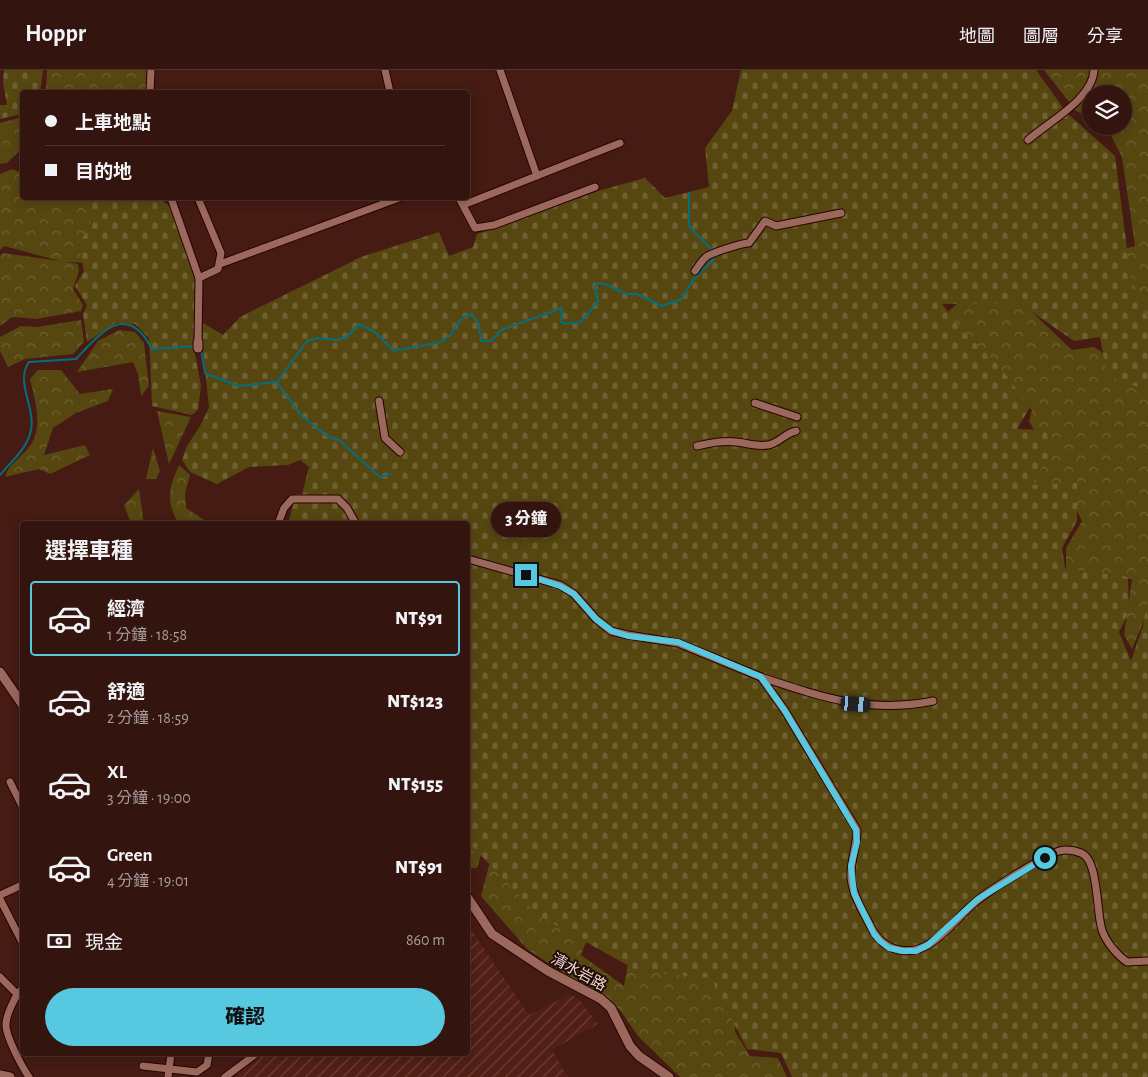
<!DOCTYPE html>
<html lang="zh-TW">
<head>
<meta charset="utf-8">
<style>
	:root { --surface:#34140e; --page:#3f211c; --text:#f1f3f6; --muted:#a99e9e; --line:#4e332e; --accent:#56c9e0 }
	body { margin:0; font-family:"Alegreya Sans","Noto Sans TC",sans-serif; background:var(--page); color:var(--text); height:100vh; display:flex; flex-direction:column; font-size:19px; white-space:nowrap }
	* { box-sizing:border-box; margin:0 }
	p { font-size:16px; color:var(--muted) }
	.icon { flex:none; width:28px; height:28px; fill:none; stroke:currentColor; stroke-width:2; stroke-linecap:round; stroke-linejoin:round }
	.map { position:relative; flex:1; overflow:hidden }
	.drawer { position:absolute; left:20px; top:451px; width:450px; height:535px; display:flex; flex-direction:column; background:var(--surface); border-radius:5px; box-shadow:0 2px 12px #0003,0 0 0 1px var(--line) }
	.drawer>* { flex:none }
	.guide { position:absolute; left:20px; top:20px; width:450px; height:110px; border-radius:5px; box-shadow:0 2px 12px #0003,0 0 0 1px var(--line); display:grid; align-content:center; height:110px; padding:0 25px; background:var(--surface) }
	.buttons { position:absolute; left:1082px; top:15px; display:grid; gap:10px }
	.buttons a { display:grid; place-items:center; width:50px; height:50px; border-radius:50%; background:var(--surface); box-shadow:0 2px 12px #0003,0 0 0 1px var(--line); font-size:25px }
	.end { position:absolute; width:22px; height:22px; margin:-11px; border:6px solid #56c9e0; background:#111; box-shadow:0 0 0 2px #111 }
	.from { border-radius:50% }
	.bubble { position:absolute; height:35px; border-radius:18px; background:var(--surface); box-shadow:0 2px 12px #0003,0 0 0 1px var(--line); font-size:16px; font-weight:800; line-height:35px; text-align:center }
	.car { position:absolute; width:15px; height:30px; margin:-15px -8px; border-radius:6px; box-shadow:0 0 4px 1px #0007; background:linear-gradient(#222 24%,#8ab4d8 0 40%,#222 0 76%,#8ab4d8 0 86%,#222 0) }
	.guide b { display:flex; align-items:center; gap:18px; height:48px; font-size:19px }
	.guide b+b { border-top:1px solid var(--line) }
	.guide i { width:12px; height:12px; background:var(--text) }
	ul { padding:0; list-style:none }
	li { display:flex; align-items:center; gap:15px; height:75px; margin:0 10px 8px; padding:0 15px; border:2px solid transparent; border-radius:5px }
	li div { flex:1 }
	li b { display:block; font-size:19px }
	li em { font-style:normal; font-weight:800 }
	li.selected { border-color:var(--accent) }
	li>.icon { width:45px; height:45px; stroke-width:1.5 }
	h2 { padding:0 25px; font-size:22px; line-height:60px }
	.pay { display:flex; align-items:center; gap:12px; height:55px; padding:0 25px; font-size:19px }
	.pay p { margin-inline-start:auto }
	.primary-button { display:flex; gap:10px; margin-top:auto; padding:10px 25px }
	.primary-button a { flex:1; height:58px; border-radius:30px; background:var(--accent); color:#111; font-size:20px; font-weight:800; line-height:58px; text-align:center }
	header { display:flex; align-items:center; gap:30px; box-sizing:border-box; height:70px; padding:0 25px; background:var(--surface); border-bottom:1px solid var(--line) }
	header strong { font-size:24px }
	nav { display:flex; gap:28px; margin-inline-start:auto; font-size:18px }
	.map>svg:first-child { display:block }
	.industrial { fill:url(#industrial-furrows) }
	.forest { fill:url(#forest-crowns) }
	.cemetery { fill:url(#cemetery-stones) }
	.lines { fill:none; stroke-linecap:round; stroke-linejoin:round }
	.stream { stroke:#056e7e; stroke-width:2 }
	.minor-casing { stroke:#290300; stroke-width:9 }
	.tertiary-casing { stroke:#290300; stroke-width:11 }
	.minor { stroke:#9b685d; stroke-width:7 }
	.tertiary { stroke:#9b685d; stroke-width:9 }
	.route { stroke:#56c9e0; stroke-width:6 }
	.labels { text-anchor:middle; stroke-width:4; stroke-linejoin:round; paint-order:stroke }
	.street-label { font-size:15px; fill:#f2d5cf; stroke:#1f0c08 }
</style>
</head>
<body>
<header>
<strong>Hoppr</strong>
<nav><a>地圖</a><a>圖層</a><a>分享</a></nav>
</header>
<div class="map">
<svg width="1148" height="1007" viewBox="0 0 1148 1007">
	<defs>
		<pattern id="industrial-furrows" width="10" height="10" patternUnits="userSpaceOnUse" patternTransform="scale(1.25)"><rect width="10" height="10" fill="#511f15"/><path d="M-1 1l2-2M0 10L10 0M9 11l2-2" fill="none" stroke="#6a3f36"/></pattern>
		<pattern id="forest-crowns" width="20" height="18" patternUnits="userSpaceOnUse" patternTransform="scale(1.25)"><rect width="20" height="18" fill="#564711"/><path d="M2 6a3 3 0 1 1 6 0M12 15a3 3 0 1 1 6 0" fill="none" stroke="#6f6133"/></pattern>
		<pattern id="cemetery-stones" width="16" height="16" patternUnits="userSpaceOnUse" patternTransform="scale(1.25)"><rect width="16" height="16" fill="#564711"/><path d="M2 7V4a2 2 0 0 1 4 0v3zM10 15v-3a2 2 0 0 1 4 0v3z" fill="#6f6133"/></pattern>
	</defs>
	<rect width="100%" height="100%" fill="#451b13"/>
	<polygon class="industrial" points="468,855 529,945 569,925 578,928 598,954 552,980 568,1007 237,1007 237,1003 260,984 468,984"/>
	<g class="forest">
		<polygon points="47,0 148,0 148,22 46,22"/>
		<polygon points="1044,0 1148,0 1148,271 1058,197 1135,176 1122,87 1106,56 1124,56 1124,24 1091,24 1091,47 1076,41"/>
		<polygon points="22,47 22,78 7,93 0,94 0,53"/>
		<polygon points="13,99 22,104 22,128 104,128 94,193 65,192 78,194 79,201 73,219 83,235 81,241 37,249 12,247 0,256 0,186 3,183 60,191 4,176 0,180 0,104"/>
		<polygon points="998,210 1072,280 1094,277 1135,305 1148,311 1148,541 1132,579 1124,565 1132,509 1066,510 1066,478 1082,451 1065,417 1023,419 1041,372 1029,351 1032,340 971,279 943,246 970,223"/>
		<polygon points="81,250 84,272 73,284 25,289 8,297 0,281 0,267 21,256 37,257"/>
		<polygon points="119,260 135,262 144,273 149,316 141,326 138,304 133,292 77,302 98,271"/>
		<path d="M38 300H61L80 324 113 319 108 331 76 343 53 358 44 385 85 375 90 385 50 404 39 399 5 407C9 393 21 388 29 377 44 360 35 329 30 309Z"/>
		<polygon points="157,341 191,347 169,394"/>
		<polygon points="153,378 160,401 156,409 146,409"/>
		<path d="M179 395 190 405 185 424 186 438 210 454H179C165 431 169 418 179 395Z"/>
		<polygon points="139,419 144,454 131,454 124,435"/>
		<polygon points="468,755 487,765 477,798 468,798"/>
		<polygon points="496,769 555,843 586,872 581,885 624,916 630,883 703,894 736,933 735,962 750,986 778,988 787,1007 680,1007 638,966 620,940 527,879 481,826"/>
	</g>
	<g class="cemetery">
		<polygon points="4,0 43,0 40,22 22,22 22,44 0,49 0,35 7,35 3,12"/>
		<polygon points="741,0 1036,0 1066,42 1115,86 1131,210 1148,247 1148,321 1107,305 1100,267 1074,271 1019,233 942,234 963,261 999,296 1030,337 1017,359 1046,360 1052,383 1030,415 1077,413 1077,451 1062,478 1065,498 1128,507 1129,542 1119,562 1131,591 1143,556 1148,529 1148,1007 792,1007 781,983 747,979 711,908 638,901 586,872 538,845 468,772 468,454 288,454 296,424 302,424 309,397 300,390 288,395 249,397 217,414 190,402 182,390 187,376 200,356 209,338 202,269 203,253 223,265 240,247 361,187 439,162 449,186 473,177 477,164 601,120 645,108 665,128 709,117 705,78 732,41"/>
		<path d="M75 128H159L177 142 197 202 194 278 201 316 198 340 192 345 152 336 149 268 135 254 116 253 87 272 83 244 87 235 75 216 84 201 78 172 91 158C91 143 87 136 75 128Z"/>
	</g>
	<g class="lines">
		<g class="stream">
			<polyline points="689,123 689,156 713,181"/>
			<polyline points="201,279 205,303 238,316 277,312 307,271 318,268 337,270 348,266 359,254 375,262 394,281 441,272 452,264 455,256 464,247 472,244 479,255 481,271 491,271 501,260 562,238 561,252 565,254 581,252 598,231 595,216 598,213 604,214 627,224 637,224 662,236 682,229 693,210 714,189"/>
			<polyline points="277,313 300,344 327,366 339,370 380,407 391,404"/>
			<path d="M0 405C10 393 26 379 30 364 38 339 14 313 29 292L76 289C101 262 127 231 152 279L196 276"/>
		</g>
		<g class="minor-casing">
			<g id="minor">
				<polyline points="385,0 390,22"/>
				<polyline points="500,0 537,106"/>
				<polyline points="150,22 151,0"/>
				<path d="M1028 70C1048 52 1093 29 1094 0"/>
				<polyline points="171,128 199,208 198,272"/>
				<polyline points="198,128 221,183 218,199 199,208"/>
				<polyline points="459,128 475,158 494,155 595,117"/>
				<polyline points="463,135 620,73"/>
				<polyline points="220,194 399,128"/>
				<path d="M695 201C698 197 702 190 706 187 711 183 742 173 749 173L765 151 776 156 841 143"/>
				<polyline points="379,331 385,368 400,382"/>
				<polyline points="755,333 797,347"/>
				<path d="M697 376C709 373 723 370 736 372 747 373 757 377 768 375 778 374 785 363 796 361"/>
				<polyline points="278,454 284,438 292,429 338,429 347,438 356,454"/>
				<path d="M468 489 560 515 574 524 596 549 611 561 628 565 678 573 761 607 785 641 857 760C857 776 850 792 851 808 853 826 863 842 871 857 877 869 885 877 899 880 933 887 954 848 978 830 991 819 1044 786 1059 781 1066 779 1074 780 1081 783 1099 790 1096 842 1102 860 1106 872 1117 885 1127 892L1148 891"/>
				<path d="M761 607C821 627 869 644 933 631"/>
				<polyline points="10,712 22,736"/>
				<polyline points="0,825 22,815"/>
				<polyline points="0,829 22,872"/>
				<polyline points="0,907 17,924"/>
				<path d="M22 919C16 924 6 945 6 954 5 965 22 997 29 1007"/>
				<polyline points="143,996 197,1002 207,995 209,984"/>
				<polyline points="168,1007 171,984"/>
				<polyline points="225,1007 256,984"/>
			</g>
		</g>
		<g class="tertiary-casing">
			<g id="tertiary">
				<polyline points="198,278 198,272"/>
				<polyline points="0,602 22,634"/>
				<polyline points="468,828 492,864 548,901 601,929 611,938 630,976 639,986 669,1007"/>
				<polyline points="0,1005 10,1007"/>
			</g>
		</g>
		<use href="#minor" class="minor"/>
		<use href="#tertiary" class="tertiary"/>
	</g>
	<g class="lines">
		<polyline class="route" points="526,505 560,516 574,524 596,549 612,561 628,566 678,572 761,607 785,641 856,760 857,772 851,796 854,823 874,864 880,871 889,878 903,881 916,881 928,875 978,829 1045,788"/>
	</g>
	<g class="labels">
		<g class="street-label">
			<text transform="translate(579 902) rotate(29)" y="5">清水岩路</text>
		</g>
	</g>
</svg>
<div class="buttons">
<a><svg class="icon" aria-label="layers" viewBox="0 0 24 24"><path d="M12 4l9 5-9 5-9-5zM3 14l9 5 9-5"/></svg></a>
</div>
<i class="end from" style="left:1045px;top:788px"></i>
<i class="end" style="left:526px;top:505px"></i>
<div class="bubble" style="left:491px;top:432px;width:70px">3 分鐘</div>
<i class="car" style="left:856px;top:634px;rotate:94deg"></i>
<div class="guide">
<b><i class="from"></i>上車地點</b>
<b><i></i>目的地</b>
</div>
<section class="drawer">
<h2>選擇車種</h2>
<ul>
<li class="selected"><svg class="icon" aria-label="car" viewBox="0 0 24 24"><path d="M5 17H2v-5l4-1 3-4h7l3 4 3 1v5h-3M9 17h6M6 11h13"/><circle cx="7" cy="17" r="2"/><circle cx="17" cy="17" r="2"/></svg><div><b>經濟</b><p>1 分鐘 · 18:58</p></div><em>NT$91</em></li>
<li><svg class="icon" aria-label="car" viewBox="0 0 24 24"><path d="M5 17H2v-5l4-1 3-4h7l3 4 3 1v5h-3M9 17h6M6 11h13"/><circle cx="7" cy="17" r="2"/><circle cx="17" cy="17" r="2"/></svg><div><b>舒適</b><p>2 分鐘 · 18:59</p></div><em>NT$123</em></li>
<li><svg class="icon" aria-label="car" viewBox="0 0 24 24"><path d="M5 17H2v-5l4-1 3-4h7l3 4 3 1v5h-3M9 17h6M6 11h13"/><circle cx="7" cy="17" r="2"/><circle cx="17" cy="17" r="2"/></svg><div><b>XL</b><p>3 分鐘 · 19:00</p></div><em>NT$155</em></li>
<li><svg class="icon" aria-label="car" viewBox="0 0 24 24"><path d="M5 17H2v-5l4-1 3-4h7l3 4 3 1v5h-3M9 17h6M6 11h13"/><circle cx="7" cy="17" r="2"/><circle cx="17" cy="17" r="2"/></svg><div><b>Green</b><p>4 分鐘 · 19:01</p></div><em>NT$91</em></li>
</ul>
<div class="pay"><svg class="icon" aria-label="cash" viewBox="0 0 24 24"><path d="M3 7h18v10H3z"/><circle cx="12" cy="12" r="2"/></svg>現金<p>860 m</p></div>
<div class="primary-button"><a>確認</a></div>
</section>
</div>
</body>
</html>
